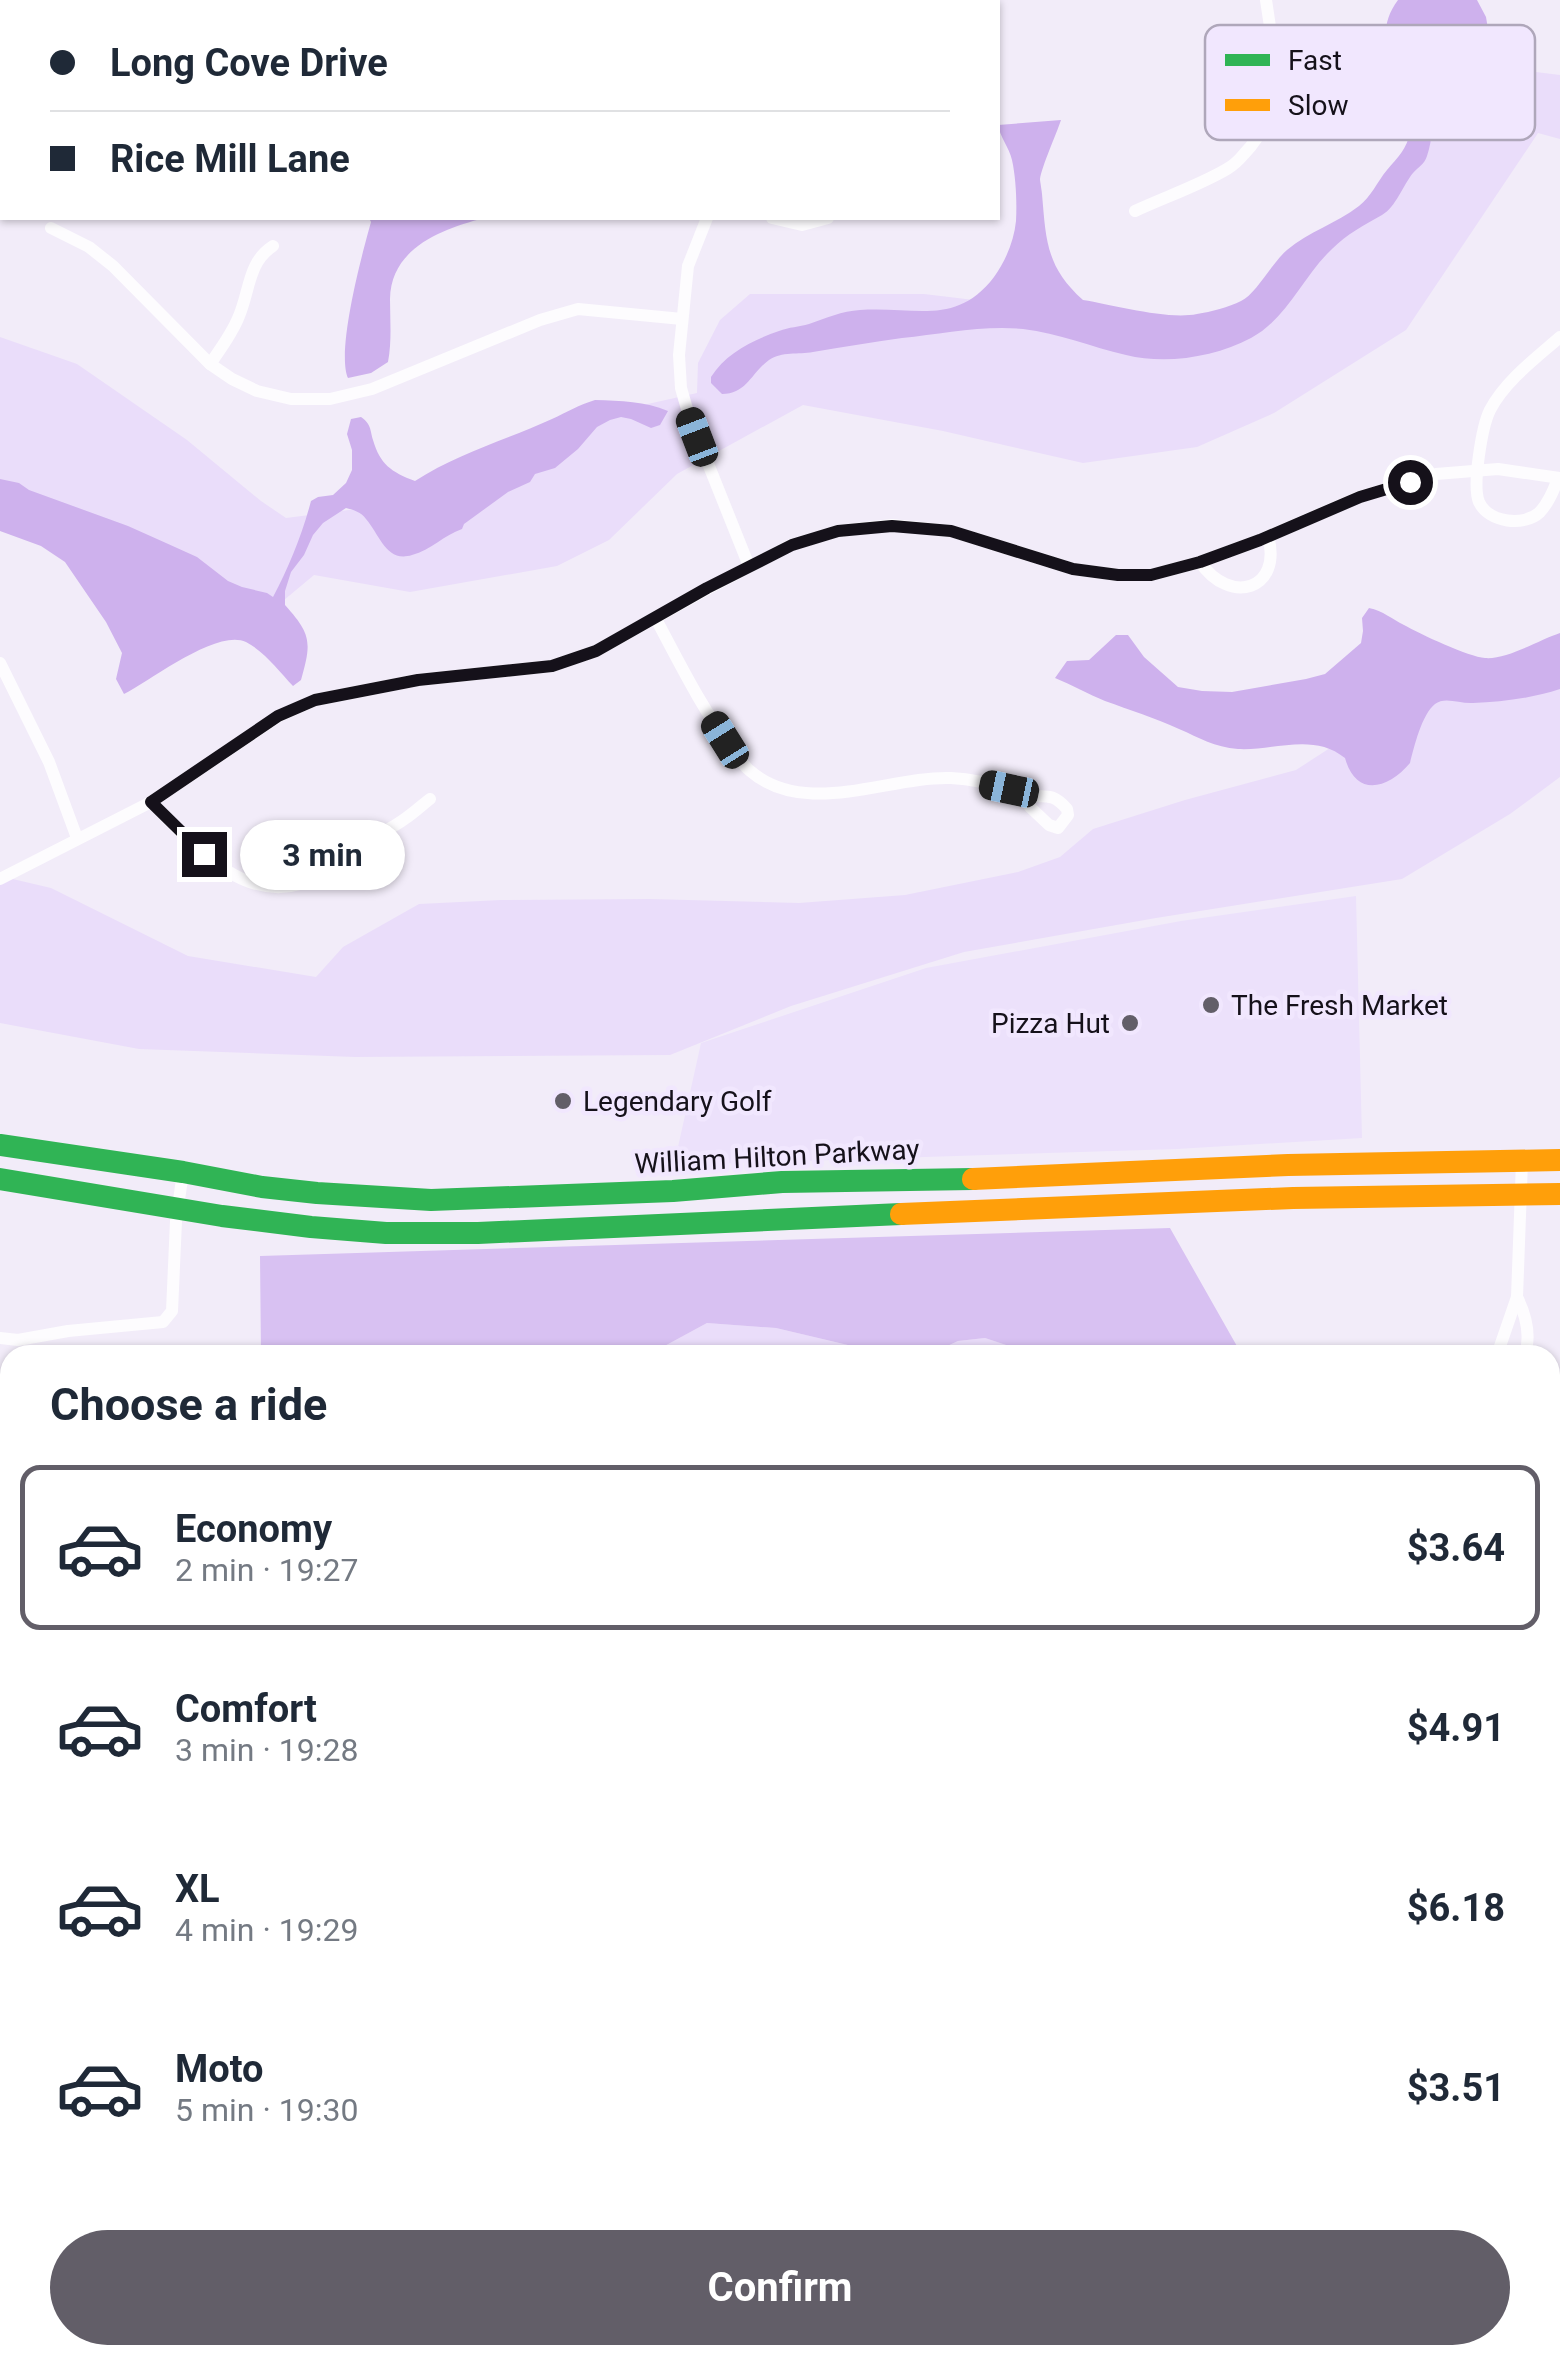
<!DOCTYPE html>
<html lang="en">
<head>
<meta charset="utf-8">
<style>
	:root { --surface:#fff; --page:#f2f2f3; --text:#1f2937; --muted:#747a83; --line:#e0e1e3; --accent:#625e68 }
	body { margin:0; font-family:Roboto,sans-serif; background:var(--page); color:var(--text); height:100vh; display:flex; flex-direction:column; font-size:38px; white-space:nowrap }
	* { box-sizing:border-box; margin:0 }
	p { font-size:32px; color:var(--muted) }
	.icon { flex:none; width:55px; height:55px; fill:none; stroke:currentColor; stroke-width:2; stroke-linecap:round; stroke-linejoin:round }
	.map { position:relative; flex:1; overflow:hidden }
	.drawer { position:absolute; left:0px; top:1345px; width:1560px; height:1020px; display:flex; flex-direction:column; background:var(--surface); border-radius:30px 30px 0 0; box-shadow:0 2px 8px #0004 }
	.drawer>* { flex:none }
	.hud { position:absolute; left:0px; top:0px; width:1000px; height:220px; box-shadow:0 2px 8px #0004; display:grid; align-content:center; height:220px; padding:0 50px; background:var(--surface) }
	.end { position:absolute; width:45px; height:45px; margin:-22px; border:12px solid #15111a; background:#fff; box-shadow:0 0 0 5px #fff }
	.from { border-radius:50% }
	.bubble { position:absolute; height:70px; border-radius:35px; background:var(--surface); box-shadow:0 2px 8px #0004; font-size:32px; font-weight:700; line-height:70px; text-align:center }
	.car { position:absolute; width:30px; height:60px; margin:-30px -15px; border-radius:12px; box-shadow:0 0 8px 2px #0007; background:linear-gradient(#222 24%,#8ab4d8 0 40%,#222 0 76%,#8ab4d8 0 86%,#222 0) }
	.hud b { display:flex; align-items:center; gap:35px; height:95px; font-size:38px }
	.hud b+b { border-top:2px solid var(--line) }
	.hud i { width:25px; height:25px; background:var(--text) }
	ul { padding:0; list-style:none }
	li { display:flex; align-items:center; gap:30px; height:165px; margin:0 20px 15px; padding:0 30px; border:5px solid transparent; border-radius:20px }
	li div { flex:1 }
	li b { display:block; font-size:38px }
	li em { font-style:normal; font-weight:700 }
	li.current { border-color:var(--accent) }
	li>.icon { width:90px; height:90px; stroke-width:1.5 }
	h2 { padding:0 50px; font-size:45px; line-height:120px }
	.cta { display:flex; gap:20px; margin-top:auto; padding:20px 50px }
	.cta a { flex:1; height:115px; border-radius:60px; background:var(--accent); color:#fff; font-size:40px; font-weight:700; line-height:115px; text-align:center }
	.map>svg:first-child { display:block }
	.built { fill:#ece1fb }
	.green { fill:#eaddfa }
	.forest { fill:#d8c1f2 }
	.water { fill:#ceb1ed }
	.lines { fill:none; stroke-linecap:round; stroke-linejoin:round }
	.canal { stroke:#ceb1ed; stroke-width:11 }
	.street { stroke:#fdfcfe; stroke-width:12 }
	.fast { stroke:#30b455; stroke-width:22 }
	.slow { stroke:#ff9f0a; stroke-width:22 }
	.route { stroke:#15111a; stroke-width:12 }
	.poi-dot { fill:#625e68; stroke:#f1e7fe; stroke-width:4 }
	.labels { text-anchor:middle; stroke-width:9; stroke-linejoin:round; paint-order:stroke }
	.poi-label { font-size:28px; fill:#15111a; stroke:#f1e7fe; text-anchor:start }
	.street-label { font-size:28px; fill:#15111a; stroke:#f1e7fe }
	.key { fill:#f1e7fe; stroke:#afa7ba; stroke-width:2.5 }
	.key-label { font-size:28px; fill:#15111a }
</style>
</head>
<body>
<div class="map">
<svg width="1560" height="2365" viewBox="0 0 1560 2365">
	<rect width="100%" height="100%" fill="#f2ecf9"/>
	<polygon class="built" points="1356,896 1362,1138 1177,1149 674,1165 701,1043 926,968 1181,921"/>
	<g class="green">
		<polygon points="1450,61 1560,75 1560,139 1538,133 1406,330 1274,413 1197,447 1083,463 943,431 803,405 677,474 609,540 557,566 410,592 314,575 265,616 0,513 0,337 77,364 187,440 261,501 286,518 388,505 585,418 697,393 698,363 720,320 750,294 924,294 1059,310 1238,323 1401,173"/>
		<polygon points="1560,655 1560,777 1510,814 1402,879 1156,918 964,952 791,1006 670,1055 355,1057 139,1049 0,1023 0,876 51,888 188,956 316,977 343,947 419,904 501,900 650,899 799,903 905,895 1018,872 1060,857 1093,829 1185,800 1296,770 1367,724"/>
		<polygon points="707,1323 776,1328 890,1355 648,1355"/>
		<polygon points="985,1338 1036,1355 928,1355 958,1341"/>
		<polygon points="1178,2355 1418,2355 1414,2365 1179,2365"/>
	</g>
	<polygon class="forest" points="1170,1228 1242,1355 1036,1355 985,1338 958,1341 928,1355 890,1355 776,1328 707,1323 648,1355 261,1355 260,1256"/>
	<g class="water">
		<path d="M1398 0H1477L1486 17 1490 41 1488 47 1474 61 1471 84 1435 104C1432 121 1433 139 1427 156 1424 165 1419 166 1413 173 1403 185 1396 207 1382 215 1364 225 1347 234 1332 249 1303 276 1287 319 1251 338 1215 357 1166 365 1126 355 1091 347 1059 333 1023 329 984 325 941 334 902 338 872 342 843 347 813 352 798 355 782 351 769 360 751 373 747 394 722 394L711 383V377C726 353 753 340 779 331 789 327 799 327 809 324 826 318 842 311 860 310 914 306 956 327 994 277 1006 260 1014 241 1016 221 1017 202 1016 178 1012 160 1009 147 1000 137 998 125L1061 120C1056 135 1042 166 1040 179 1040 181 1042 192 1042 194 1046 240 1046 267 1083 300 1114 305 1167 320 1197 314 1211 312 1229 307 1241 301 1256 294 1271 264 1287 250 1309 231 1336 224 1359 206 1371 197 1377 182 1387 170 1398 157 1407 149 1410 132 1417 88 1362 48 1398 0Z"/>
		<path d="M369 218H484C443 229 391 247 390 299 390 320 392 340 388 362L371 373 348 378C336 351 362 254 371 222Z"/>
		<path d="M595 400C621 401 645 401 668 411L660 425 651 428 631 419 621 417 610 420 597 427 578 449 555 468 535 474 530 482 508 492 464 524 462 529C444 535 431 550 412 555 386 563 380 535 366 519 361 512 354 510 346 508L323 523 313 535 304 555 291 572 285 591V605C311 634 312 642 301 680L293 686C279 671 265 652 246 642 218 628 151 680 124 694L116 679 122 653 106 622 65 562 41 546 0 531V479L19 483 29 490 128 526 166 543 197 557 228 581 242 587 267 593 273 597C289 567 302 535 311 501L318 497 333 495 346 483 352 470V450L347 434 351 419 361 417C371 424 370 429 373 440 380 464 391 472 415 481 457 454 506 440 552 419 567 412 579 405 595 400Z"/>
		<path d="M1369 608C1383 611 1392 619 1404 625 1420 634 1469 657 1485 658 1506 660 1539 640 1560 633V689C1533 698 1502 702 1473 703 1460 704 1445 696 1435 704 1422 714 1414 747 1410 763 1388 789 1356 798 1345 758 1313 732 1274 751 1238 749 1214 747 1200 738 1179 729 1155 718 1130 710 1105 701 1088 694 1072 685 1055 678L1067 661 1089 660 1116 635H1128L1144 657 1178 687 1202 691 1232 692 1306 679 1325 674 1361 643 1363 631 1362 618Z"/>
		<polygon points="213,2355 333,2355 324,2365 196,2365 201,2359"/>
	</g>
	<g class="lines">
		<polyline class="canal" points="0,2353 10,2351"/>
		<g class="street">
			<polyline points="294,0 304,2"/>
			<polyline points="438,0 438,2"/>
			<polyline points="570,0 573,2"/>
			<polyline points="342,2 351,0"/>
			<polyline points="910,2 913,0"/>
			<path d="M1135 211C1165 197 1198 186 1227 169 1234 165 1239 160 1244 154 1286 111 1274 54 1266 0"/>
			<polyline points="707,218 688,266 679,355 681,388 689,416 749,566"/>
			<polyline points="772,218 802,225 828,218"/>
			<polyline points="51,228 89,247 113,266 210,364 232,379 257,391 291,399 330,399 372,389 540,320 578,309 682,319"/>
			<path d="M210 364C221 348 232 334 239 316 250 290 248 262 273 246"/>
			<path d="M1558 478C1554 490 1549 502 1540 512 1524 527 1489 523 1479 502 1472 486 1482 426 1490 410 1505 381 1536 358 1560 337"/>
			<path d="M1200 562C1230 606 1283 590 1268 536"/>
			<path d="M656 619C680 664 703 711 734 751 739 757 743 765 749 770 805 819 887 776 951 778 970 779 993 784 1011 790 1016 791 1021 794 1026 795 1044 799 1050 790 1067 809L1068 815 1058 828 1049 825 1030 807 1028 796"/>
			<polyline points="0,663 49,762 77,838"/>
			<path d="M151 802C189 839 238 902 300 884 324 877 346 857 366 843 379 834 394 827 406 818 415 812 422 805 430 799"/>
			<polyline points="0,879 151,802 279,716 315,700 418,680 552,666 596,651 707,589 791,545 838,531 892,525 951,531 1073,569 1118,575 1151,575 1200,562 1260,540 1359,497 1436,474 1498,469 1560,478"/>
			<path d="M1517 1297C1526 1315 1531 1335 1525 1355"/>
			<polyline points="0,1338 18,1340 68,1331 163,1322 172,1311 176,1221 183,1172"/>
			<polyline points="1497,1355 1517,1297 1522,1161"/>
			<polyline points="1550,1603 1560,1593"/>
			<polyline points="1550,1666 1560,1646"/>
			<polyline points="1550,1670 1560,1686"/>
			<polyline points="0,1749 10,1748"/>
			<polyline points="0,1820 10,1847"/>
			<polyline points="10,1908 6,1916 2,1950 10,1953"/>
			<polyline points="1550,2126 1560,2125"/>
			<polyline points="398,2355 401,2365"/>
			<polyline points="1074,2365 1085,2361 1096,2365"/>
		</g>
		<g class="fast">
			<polyline points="0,1145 183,1172 262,1187 317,1193 431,1200 673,1191 782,1182 973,1179"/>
			<polyline points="0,1179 222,1216 311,1227 386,1233 478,1233 901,1214"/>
		</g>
		<g class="slow">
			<polyline points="973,1179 1288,1165 1560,1160"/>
			<polyline points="901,1214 1293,1198 1560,1194"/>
		</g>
	</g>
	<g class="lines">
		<polyline class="route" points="204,854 151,802 278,716 315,700 418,680 552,666 596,651 707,588 792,545 838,531 892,526 951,531 1073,569 1118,575 1151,575 1200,562 1260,540 1360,497 1410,482"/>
	</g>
	<g class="poi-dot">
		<circle cx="1211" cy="1005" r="10"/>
		<circle cx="1130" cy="1023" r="10"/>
		<circle cx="563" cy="1101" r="10"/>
	</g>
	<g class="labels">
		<g class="poi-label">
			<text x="1231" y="1015">The Fresh Market</text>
			<text x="1110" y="1033" text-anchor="end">Pizza Hut</text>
			<text x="583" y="1111">Legendary Golf</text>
		</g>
		<g class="street-label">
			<text transform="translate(777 1156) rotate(-3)" y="10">William Hilton Parkway</text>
		</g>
	</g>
	<rect x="1205" y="25" width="330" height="115" rx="15" class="key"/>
	<rect x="1225" y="54" width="45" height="12" fill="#30b455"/>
	<rect x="1225" y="99" width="45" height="12" fill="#ff9f0a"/>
	<g class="key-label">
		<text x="1288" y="70">Fast</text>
		<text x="1288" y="115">Slow</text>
	</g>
</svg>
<i class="end from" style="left:1410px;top:482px"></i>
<i class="end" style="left:204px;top:854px"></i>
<div class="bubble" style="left:240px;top:820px;width:165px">3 min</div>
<i class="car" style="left:697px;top:437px;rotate:339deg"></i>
<i class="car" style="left:725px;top:740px;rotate:328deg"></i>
<i class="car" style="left:1009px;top:789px;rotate:282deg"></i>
<div class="hud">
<b><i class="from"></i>Long Cove Drive</b>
<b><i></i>Rice Mill Lane</b>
</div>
<section class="drawer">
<h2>Choose a ride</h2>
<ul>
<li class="current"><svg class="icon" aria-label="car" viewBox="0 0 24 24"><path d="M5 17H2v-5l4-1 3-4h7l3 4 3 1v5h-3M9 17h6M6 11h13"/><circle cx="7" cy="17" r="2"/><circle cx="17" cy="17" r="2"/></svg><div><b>Economy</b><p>2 min · 19:27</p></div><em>$3.64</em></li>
<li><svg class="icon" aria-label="car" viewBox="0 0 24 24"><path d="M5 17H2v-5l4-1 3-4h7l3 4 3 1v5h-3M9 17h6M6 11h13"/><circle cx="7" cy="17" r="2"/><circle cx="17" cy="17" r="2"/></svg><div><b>Comfort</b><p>3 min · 19:28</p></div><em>$4.91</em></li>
<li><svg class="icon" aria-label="car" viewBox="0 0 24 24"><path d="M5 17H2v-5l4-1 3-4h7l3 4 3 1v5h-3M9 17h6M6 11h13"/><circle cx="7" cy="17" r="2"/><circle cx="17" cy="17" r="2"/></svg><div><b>XL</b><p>4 min · 19:29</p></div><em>$6.18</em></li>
<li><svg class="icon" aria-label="car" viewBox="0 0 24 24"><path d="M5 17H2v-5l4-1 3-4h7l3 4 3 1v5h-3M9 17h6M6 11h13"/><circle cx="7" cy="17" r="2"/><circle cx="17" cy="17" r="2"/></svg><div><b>Moto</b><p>5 min · 19:30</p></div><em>$3.51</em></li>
</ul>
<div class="cta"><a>Confirm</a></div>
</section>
</div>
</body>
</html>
